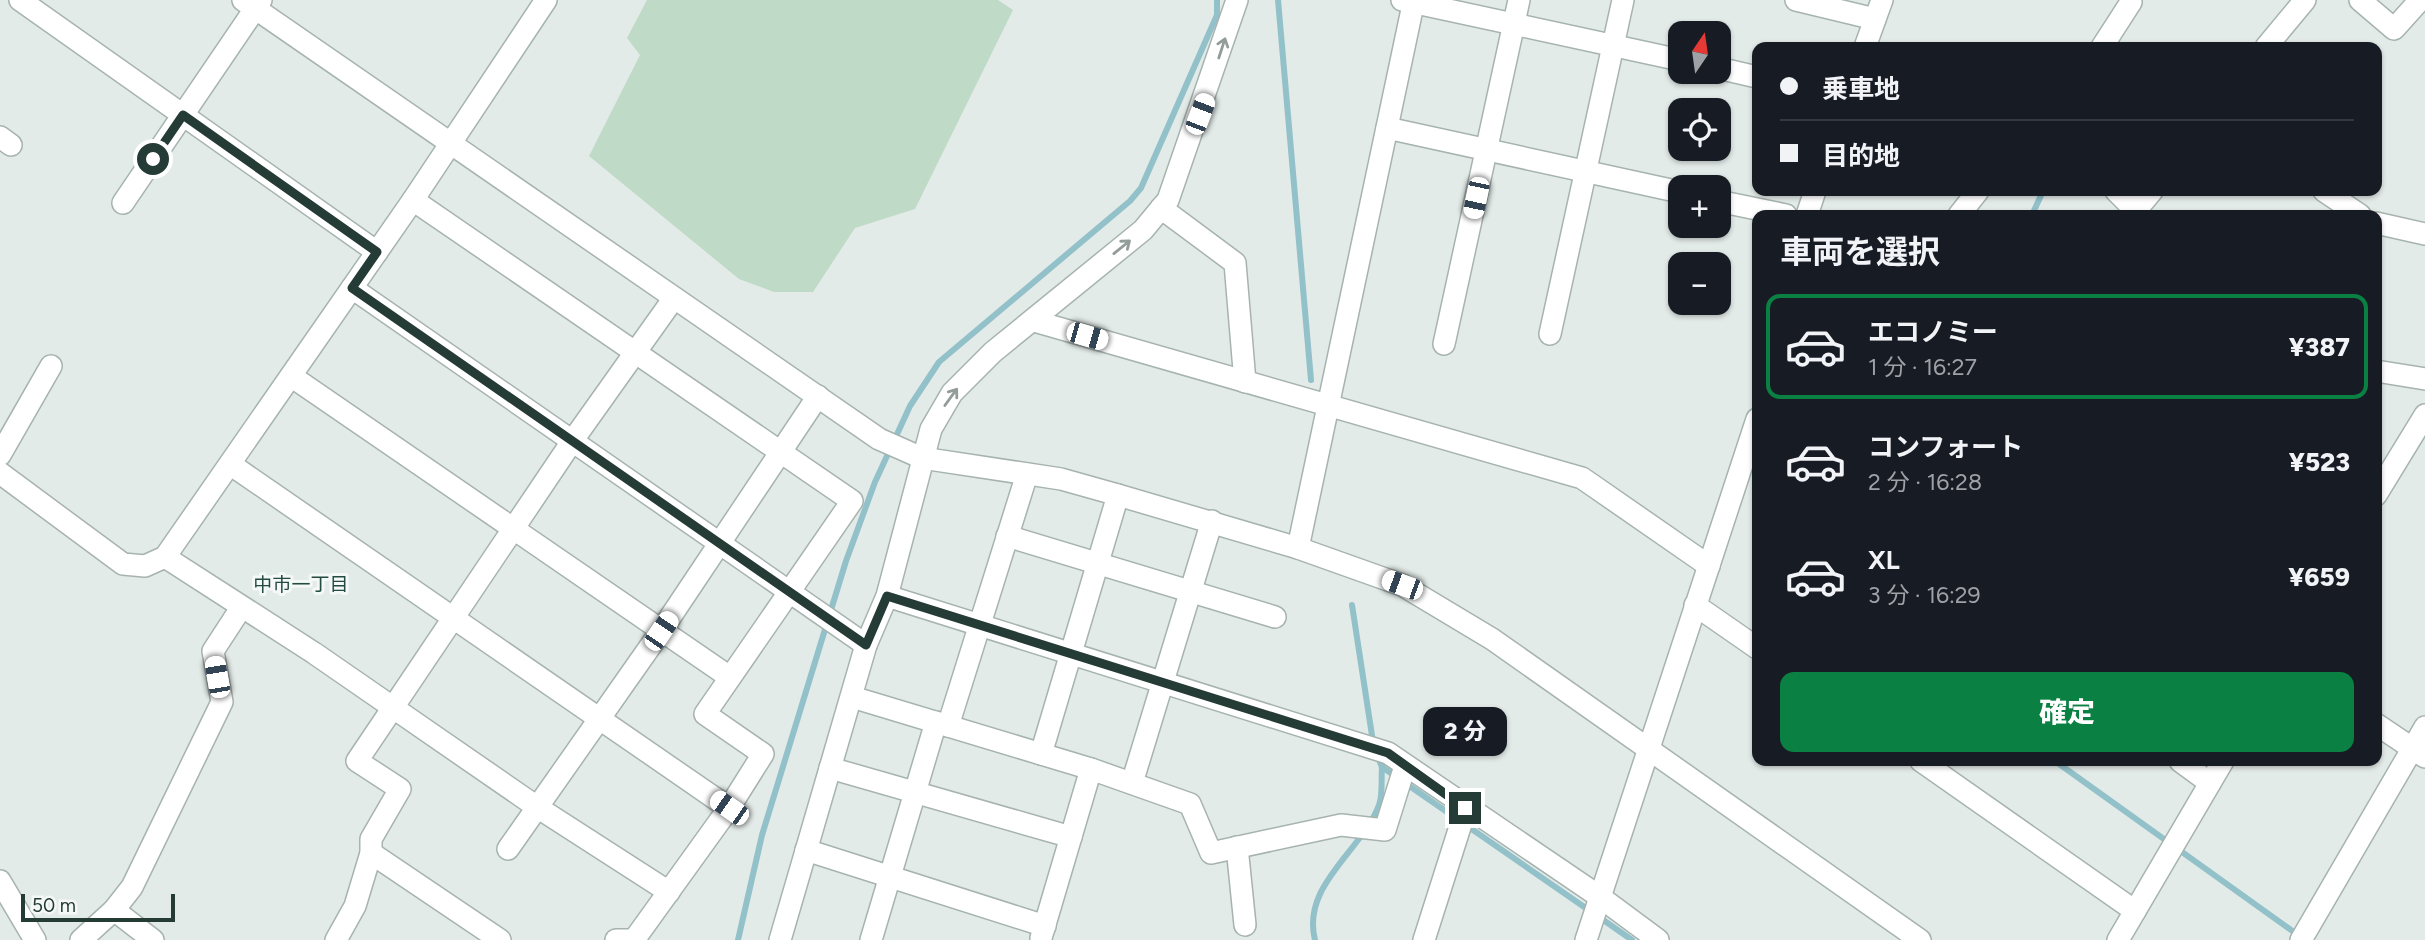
<!DOCTYPE html>
<html lang="ja">
<head>
<meta charset="utf-8">
<style>
	:root { --surface:#171b24; --page:#242831; --text:#f1f3f6; --muted:#9ea1a6; --line:#363941; --accent:#0b8043 }
	body { margin:0; font-family:Figtree,"Noto Sans JP",sans-serif; background:var(--page); color:var(--text); height:100vh; display:flex; flex-direction:column; font-size:26px; white-space:nowrap }
	* { box-sizing:border-box; margin:0 }
	p { font-size:23px; color:var(--muted) }
	.icon { flex:none; width:38px; height:38px; fill:none; stroke:currentColor; stroke-width:2; stroke-linecap:round; stroke-linejoin:round }
	.map { position:relative; flex:1; overflow:hidden }
	.side { position:absolute; left:1752px; top:210px; width:630px; height:556px; display:flex; flex-direction:column; background:var(--surface); border-radius:14px; box-shadow:0 2px 5px #0004 }
	.side>* { flex:none }
	.top-card { position:absolute; left:1752px; top:42px; width:630px; height:154px; border-radius:14px; box-shadow:0 2px 5px #0004; display:grid; align-content:center; height:154px; padding:0 28px; background:var(--surface) }
	.needle { width:46px; rotate:13deg }
	.fabs { position:absolute; left:1668px; top:21px; display:grid; gap:14px }
	.fabs a { display:grid; place-items:center; width:63px; height:63px; border-radius:14px; background:var(--surface); box-shadow:0 2px 5px #0004; font-size:35px }
	.scale { position:absolute; left:21px; bottom:18px; width:154px; box-sizing:border-box; padding-left:7px; border:4px solid #253b35; border-top:0; font-size:19px; line-height:24px; white-space:nowrap; color:#253b35; -webkit-text-stroke:5px #f4f8f6; paint-order:stroke }
	.end { position:absolute; width:32px; height:32px; margin:-16px; border:9px solid #253b35; background:#fff; box-shadow:0 0 0 4px #fff }
	.from { border-radius:50% }
	.bubble { position:absolute; height:49px; border-radius:14px; background:var(--surface); box-shadow:0 2px 5px #0004; font-size:23px; font-weight:800; line-height:49px; text-align:center }
	.car { position:absolute; width:21px; height:42px; margin:-21px -10px; border-radius:9px; box-shadow:0 0 5px 2px #0007; background:linear-gradient(#fff 24%,#345 0 40%,#fff 0 76%,#345 0 86%,#fff 0) }
	.top-card b { display:flex; align-items:center; gap:24px; height:66px; font-size:26px }
	.top-card b+b { border-top:2px solid var(--line) }
	.top-card i { width:18px; height:18px; background:var(--text) }
	ul { padding:0; list-style:none }
	li { display:flex; align-items:center; gap:21px; height:105px; margin:0 14px 10px; padding:0 14px; border:4px solid transparent; border-radius:14px }
	li div { flex:1 }
	li b { display:block; font-size:26px }
	li em { font-style:normal; font-weight:800 }
	li.current { border-color:var(--accent) }
	li>.icon { width:63px; height:63px; stroke-width:1.5 }
	h2 { padding:0 28px; font-size:32px; line-height:84px }
	.button { display:flex; gap:14px; margin-top:auto; padding:14px 28px }
	.button a { flex:1; height:80px; border-radius:14px; background:var(--accent); color:#fff; font-size:28px; font-weight:800; line-height:80px; text-align:center }
	.map>svg:first-child { display:block }
	.green { fill:#bfdac6 }
	.lines { fill:none; stroke-linecap:round; stroke-linejoin:round }
	.stream { stroke:#92c1ca; stroke-width:6 }
	.minor-casing { stroke:#a6b3af; stroke-width:24 }
	.minor { stroke:#fff; stroke-width:21 }
	.oneway { stroke:#929d9a }
	.route { stroke:#253b35; stroke-width:9 }
	.labels { text-anchor:middle; stroke-width:6; stroke-linejoin:round; paint-order:stroke }
	.neighbourhood-label { font-size:19px; fill:#234b41; stroke:#f4f8f6 }
</style>
</head>
<body>
<div class="map">
<svg width="2425" height="940" viewBox="0 0 2425 940">
	<rect width="100%" height="100%" fill="#e3ebe8"/>
	<polygon class="green" points="647,0 998,0 1013,10 915,209 855,228 813,292 774,292 739,279 589,156 640,55 627,38"/>
	<g class="lines">
		<g class="stream">
			<polyline points="1278,0 1311,380"/>
			<polyline points="2032,215 2043,191"/>
			<polyline points="1352,605 1373,742"/>
			<polyline points="1377,755 1382,767 1590,911"/>
			<polyline points="2055,761 2298,935"/>
			<polyline points="1599,917 1632,940"/>
			<polyline points="738,940 762,835 846,561 875,482 910,406 939,362 1130,201 1141,188 1217,15 1217,0"/>
			<path d="M1315 940C1301 885 1362 851 1379 805 1383 795 1381 778 1382 767"/>
		</g>
		<g class="minor-casing">
			<g id="minor">
				<polyline points="20,0 377,252"/>
				<polyline points="243,0 879,439 922,458 1061,479 1118,495 1298,548 1402,585 1492,639 1920,940"/>
				<polyline points="1402,0 1680,60"/>
				<polyline points="1796,0 1875,19"/>
				<polyline points="2360,0 2394,29 2420,0"/>
				<polyline points="1865,47 1882,0"/>
				<polyline points="2102,47 2131,2"/>
				<polyline points="2266,47 2305,0"/>
				<polyline points="1718,68 1757,77"/>
				<polyline points="1387,128 1680,192"/>
				<polyline points="0,137 11,145"/>
				<polyline points="2116,191 2140,215"/>
				<polyline points="2324,191 2360,215"/>
				<polyline points="413,200 852,501 705,714 763,754 729,808 634,940"/>
				<polyline points="1718,201 1786,215"/>
				<polyline points="123,203 261,0"/>
				<polyline points="1161,208 1235,263 1245,382"/>
				<polyline points="1807,215 1815,191"/>
				<polyline points="1959,215 1978,191"/>
				<polyline points="2132,215 2152,191"/>
				<polyline points="2376,223 2425,234"/>
				<polyline points="352,288 866,645"/>
				<polyline points="1034,321 1582,478 1709,566"/>
				<polyline points="1550,334 1623,0"/>
				<polyline points="1444,344 1519,0"/>
				<polyline points="2376,371 2425,379"/>
				<polyline points="291,376 728,676"/>
				<polyline points="0,455 51,366"/>
				<polyline points="230,464 729,808"/>
				<polyline points="0,473 123,564 145,566 165,557 413,200 546,0"/>
				<polyline points="2376,495 2425,415"/>
				<polyline points="1007,536 1275,617"/>
				<polyline points="1298,548 1414,0"/>
				<polyline points="165,557 314,653 537,807 669,892"/>
				<polyline points="887,596 1388,753 1600,897 1658,940"/>
				<polyline points="1695,605 1757,648"/>
				<polyline points="852,697 1091,769 1190,804 1211,853 1341,825 1385,830 1405,766"/>
				<polyline points="2376,724 2425,757"/>
				<polyline points="948,726 1027,474"/>
				<polyline points="1041,754 1118,495"/>
				<polyline points="1921,761 2135,911"/>
				<polyline points="2180,761 2210,783"/>
				<polyline points="830,768 1071,837"/>
				<polyline points="1132,783 1212,521"/>
				<polyline points="1237,847 1245,925"/>
				<polyline points="508,849 661,631 818,396"/>
				<polyline points="806,850 1045,926"/>
				<polyline points="371,853 500,940"/>
				<polyline points="0,881 35,940"/>
				<polyline points="114,910 153,940"/>
				<polyline points="1041,938 1091,769"/>
				<polyline points="81,940 114,910 132,887 222,702 213,651 241,608"/>
				<polyline points="336,940 355,906 371,853 371,839 400,789 357,761 573,440 674,298"/>
				<polyline points="616,940 629,940"/>
				<polyline points="780,940 866,645 887,596 931,429 952,393 993,352 1143,230 1168,200 1237,0"/>
				<polyline points="871,940 936,722"/>
				<polyline points="1424,940 1466,808"/>
				<polyline points="1586,940 1757,419"/>
				<polyline points="2118,940 2223,761"/>
				<polyline points="2301,940 2425,727"/>
			</g>
		</g>
		<use href="#minor" class="minor"/>
	</g>
	<defs><path id="oneway-shaft" d="M-6 0H5M1.5-3L5.5 0L1.5 3" fill="none" stroke-width="1.6" stroke-linecap="round" stroke-linejoin="round" transform="scale(1.75)"/></defs>
	<g class="oneway">
		<use href="#oneway-shaft" transform="translate(1222 48) rotate(-72)"/>
		<use href="#oneway-shaft" transform="translate(1122 247) rotate(-39)"/>
		<use href="#oneway-shaft" transform="translate(951 397) rotate(-54)"/>
	</g>
	<g class="lines">
		<polyline class="route" points="153,159 183,115 377,252 352,288 866,645 887,596 1388,753 1465,808"/>
	</g>
	<g class="labels">
		<g class="neighbourhood-label">
			<text x="301" y="591">中市一丁目</text>
		</g>
	</g>
</svg>
<div class="fabs">
<a><svg class="needle" viewBox="-14 -14 28 28"><path d="M0-13l5 13h-10z" fill="#e53935"/><path d="M0 13l5-13h-10z" fill="#9ea1a6"/></svg></a>
<a><svg class="icon" aria-label="locate" viewBox="0 0 24 24"><circle cx="12" cy="12" r="6"/><path d="M12 2v4M12 18v4M2 12h4M18 12h4"/></svg></a>
<a>+</a>
<a>−</a>
</div>
<div class="scale">50 m</div>
<i class="end from" style="left:153px;top:159px"></i>
<i class="end" style="left:1465px;top:808px"></i>
<div class="bubble" style="left:1423px;top:707px;width:84px">2 分</div>
<i class="car" style="left:1200px;top:114px;rotate:21deg"></i>
<i class="car" style="left:1476px;top:198px;rotate:192deg"></i>
<i class="car" style="left:1087px;top:336px;rotate:106deg"></i>
<i class="car" style="left:1402px;top:585px;rotate:290deg"></i>
<i class="car" style="left:661px;top:631px;rotate:34deg"></i>
<i class="car" style="left:217px;top:677px;rotate:350deg"></i>
<i class="car" style="left:729px;top:808px;rotate:305deg"></i>
<div class="top-card">
<b><i class="from"></i>乗車地</b>
<b><i></i>目的地</b>
</div>
<section class="side">
<h2>車両を選択</h2>
<ul>
<li class="current"><svg class="icon" aria-label="car" viewBox="0 0 24 24"><path d="M5 17H2v-5l4-1 3-4h7l3 4 3 1v5h-3M9 17h6M6 11h13"/><circle cx="7" cy="17" r="2"/><circle cx="17" cy="17" r="2"/></svg><div><b>エコノミー</b><p>1 分 · 16:27</p></div><em>¥387</em></li>
<li><svg class="icon" aria-label="car" viewBox="0 0 24 24"><path d="M5 17H2v-5l4-1 3-4h7l3 4 3 1v5h-3M9 17h6M6 11h13"/><circle cx="7" cy="17" r="2"/><circle cx="17" cy="17" r="2"/></svg><div><b>コンフォート</b><p>2 分 · 16:28</p></div><em>¥523</em></li>
<li><svg class="icon" aria-label="car" viewBox="0 0 24 24"><path d="M5 17H2v-5l4-1 3-4h7l3 4 3 1v5h-3M9 17h6M6 11h13"/><circle cx="7" cy="17" r="2"/><circle cx="17" cy="17" r="2"/></svg><div><b>XL</b><p>3 分 · 16:29</p></div><em>¥659</em></li>
</ul>
<div class="button"><a>確定</a></div>
</section>
</div>
</body>
</html>
